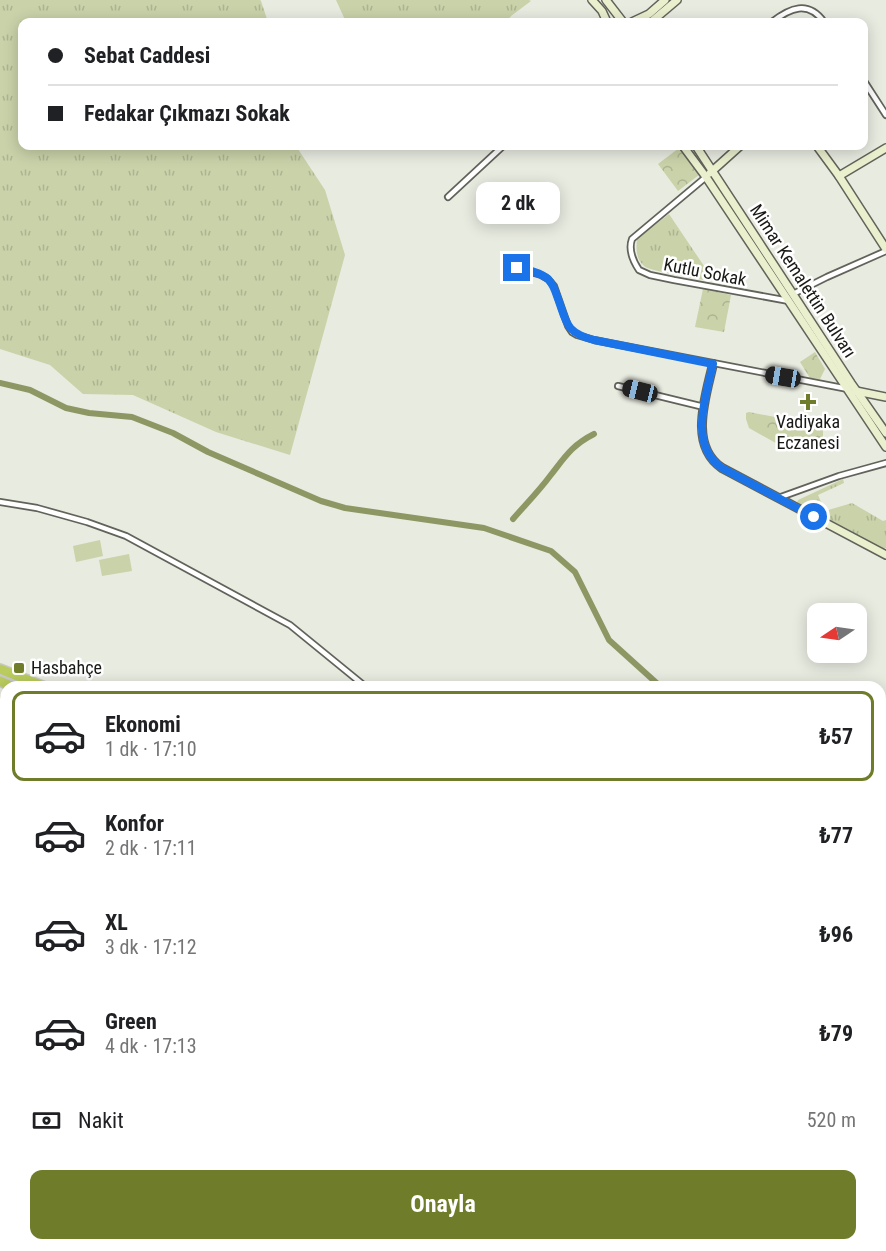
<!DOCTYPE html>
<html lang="tr">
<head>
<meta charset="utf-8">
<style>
	:root { --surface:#fff; --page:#f6f6f6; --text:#202124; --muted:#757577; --line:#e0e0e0; --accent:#6f7c29 }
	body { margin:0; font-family:"Roboto Condensed",sans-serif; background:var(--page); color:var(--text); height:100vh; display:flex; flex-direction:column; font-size:22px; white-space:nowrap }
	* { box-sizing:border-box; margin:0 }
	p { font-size:20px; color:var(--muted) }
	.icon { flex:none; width:33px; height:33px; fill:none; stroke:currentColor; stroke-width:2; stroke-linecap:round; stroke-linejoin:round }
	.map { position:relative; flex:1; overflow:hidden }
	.side { position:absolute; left:0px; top:681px; width:886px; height:570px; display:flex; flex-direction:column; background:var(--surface); border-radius:18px 18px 0 0; box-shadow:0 3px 15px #0003 }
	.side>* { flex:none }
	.hud { position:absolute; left:18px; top:18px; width:850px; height:132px; border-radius:12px; box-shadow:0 3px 15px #0003; display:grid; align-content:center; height:132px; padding:0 30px; background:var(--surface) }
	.needle { width:39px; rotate:257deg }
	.fabs { position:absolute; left:807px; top:603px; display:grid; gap:12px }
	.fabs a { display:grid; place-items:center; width:60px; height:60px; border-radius:12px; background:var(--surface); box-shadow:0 3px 15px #0003; font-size:30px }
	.end { position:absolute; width:27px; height:27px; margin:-14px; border:8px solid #1a73e8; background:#fff; box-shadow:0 0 0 3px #fff }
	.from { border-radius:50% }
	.bubble { position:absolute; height:42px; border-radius:12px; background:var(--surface); box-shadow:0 3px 15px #0003; font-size:20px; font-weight:700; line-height:42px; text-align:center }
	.car { position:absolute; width:18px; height:36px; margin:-18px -9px; border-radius:8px; box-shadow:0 0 4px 2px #0007; background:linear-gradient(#222 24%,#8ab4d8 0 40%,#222 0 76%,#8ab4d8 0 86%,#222 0) }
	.hud b { display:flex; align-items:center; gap:21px; height:57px; font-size:22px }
	.hud b+b { border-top:2px solid var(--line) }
	.hud i { width:15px; height:15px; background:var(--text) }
	ul { padding:10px 0 0; list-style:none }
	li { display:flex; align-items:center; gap:18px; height:90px; margin:0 12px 9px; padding:0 18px; border:3px solid transparent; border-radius:12px }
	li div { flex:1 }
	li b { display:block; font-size:22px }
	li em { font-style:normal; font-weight:700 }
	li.current { border-color:var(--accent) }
	li>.icon { width:54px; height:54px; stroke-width:1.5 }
	.pay { display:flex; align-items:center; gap:15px; height:66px; padding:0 30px; font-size:22px }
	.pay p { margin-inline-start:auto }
	.button { display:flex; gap:12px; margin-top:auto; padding:12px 30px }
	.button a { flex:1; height:69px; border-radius:12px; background:var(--accent); color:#fff; font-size:24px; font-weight:700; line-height:69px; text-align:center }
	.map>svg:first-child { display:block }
	.grass { fill:url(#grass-tufts) }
	.forest { fill:url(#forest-crowns) }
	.garden { fill:#c9d2a9 }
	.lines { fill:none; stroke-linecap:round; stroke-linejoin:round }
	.stream { stroke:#8d9764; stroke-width:1.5 }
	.canal { stroke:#8d9764; stroke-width:6 }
	.street-casing { stroke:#61635a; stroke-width:8 }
	.secondary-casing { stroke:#61635a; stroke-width:10 }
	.highway-casing { stroke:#c8c8c7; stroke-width:12 }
	.street { stroke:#fff; stroke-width:4.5 }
	.secondary { stroke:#eaf0ce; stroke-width:7 }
	.highway { stroke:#b9cc5d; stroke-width:9 }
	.route { stroke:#1a73e8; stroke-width:8 }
	.poi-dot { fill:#6f7c29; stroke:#fff; stroke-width:2 }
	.labels { text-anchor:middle; stroke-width:5; stroke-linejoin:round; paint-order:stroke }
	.street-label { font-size:18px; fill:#181815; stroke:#fff }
	.poi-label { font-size:18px; fill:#181815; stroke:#fff }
</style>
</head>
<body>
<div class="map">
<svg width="886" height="1251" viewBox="0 0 886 1251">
	<defs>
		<pattern id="grass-tufts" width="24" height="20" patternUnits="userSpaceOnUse" patternTransform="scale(1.5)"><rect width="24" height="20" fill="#c9d2a9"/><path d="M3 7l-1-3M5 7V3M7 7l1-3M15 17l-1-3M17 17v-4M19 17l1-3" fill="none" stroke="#acb491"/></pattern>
		<pattern id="forest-crowns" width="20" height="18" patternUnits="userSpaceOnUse" patternTransform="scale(1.5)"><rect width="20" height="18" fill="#c9d2a9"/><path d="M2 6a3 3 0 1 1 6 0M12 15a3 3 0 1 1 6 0" fill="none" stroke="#acb491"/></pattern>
	</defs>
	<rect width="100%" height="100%" fill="#e8ebe0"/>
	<g class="grass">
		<polygon points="0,0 260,0 261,1 268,22 22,22 22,146 296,146 325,190 345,255 290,455 216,432 133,395 83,394 50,365 0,349"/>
		<polygon points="336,0 529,0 531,1 511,16 507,22 346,22"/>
		<path d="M669 214 706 269 704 280C694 278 649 271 644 266 636 259 636 249 637 239Z"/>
		<polygon points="843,479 844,483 818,495 825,511 852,503 883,521 886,520 886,548 883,549 797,503 798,500"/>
	</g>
	<g class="forest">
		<polygon points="679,148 699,175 678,191 658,164"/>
		<polygon points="703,289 731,295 724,332 695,327"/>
		<polygon points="815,352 825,369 820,379 810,378 800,362"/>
		<polygon points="749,412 822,426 823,428 823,437 790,451 749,428 746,419 746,413"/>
		<polygon points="99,1245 462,1245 455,1251 112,1251"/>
	</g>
	<g class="garden">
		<polygon points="100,540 103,556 76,562 73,546"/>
		<polygon points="129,554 132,571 102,576 99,560"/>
	</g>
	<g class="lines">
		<polyline class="stream" points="880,1077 886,1068"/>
		<g class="canal">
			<polyline points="0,383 30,390 66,408 89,413 132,417 173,433 208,452 321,501 345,508 484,528 551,551 575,572 609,640 661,687"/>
			<path d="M513 519C525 505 539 491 550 476 565 457 572 445 594 434"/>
			<polyline points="880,771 886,773"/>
		</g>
		<g class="street-casing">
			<g id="street">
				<path d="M772 22C790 8 808 0 824 22"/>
				<polyline points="864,81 886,115"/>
				<path d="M706 177 632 239C628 250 633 261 639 270L650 275 674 280 789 301"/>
				<polyline points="448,197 503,146"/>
				<polyline points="517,268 541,275 548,279 554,286 568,326 572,332 577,335 594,340 848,389"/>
				<polyline points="793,294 827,277 886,251"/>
				<polyline points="618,386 704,407"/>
				<polyline points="778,498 839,476 886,463"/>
				<polyline points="0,502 37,508 87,522 126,536 290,625 366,687"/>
				<polyline points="0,736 6,739"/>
				<polyline points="0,776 6,778"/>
				<polyline points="263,1245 267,1251"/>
			</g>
		</g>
		<g class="secondary-casing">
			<g id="secondary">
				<polyline points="592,0 602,11 607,22"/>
				<polyline points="606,0 623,22"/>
				<polyline points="632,22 649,14 665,0"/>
				<polyline points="651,22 677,0"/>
				<polyline points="683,146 706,177 886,447"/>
				<polyline points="696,146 851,383 886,433"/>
				<polyline points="817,146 839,176 886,249"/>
				<polyline points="710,173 740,146"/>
				<polyline points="839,176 886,148"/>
				<path d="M713 364C706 396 688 445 722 468L886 555"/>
				<polyline points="856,391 886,397"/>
				<polyline points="0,802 6,808"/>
				<polyline points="0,814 6,820"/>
				<polyline points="880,1007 886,1000"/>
				<polyline points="880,1020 886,1013"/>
				<polyline points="0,1022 6,1012"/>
				<polyline points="0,1041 6,1031"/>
				<polyline points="619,1251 621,1245"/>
				<polyline points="635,1251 637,1245"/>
			</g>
		</g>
		<g class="highway-casing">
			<g id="highway">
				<polyline points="0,669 45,687"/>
				<polyline points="0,681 13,687"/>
				<polyline points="0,701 6,703"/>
				<polyline points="0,716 6,718"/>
				<polyline points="670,1245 680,1251"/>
				<polyline points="698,1245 700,1251"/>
				<polyline points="722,1245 725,1251"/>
				<polyline points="742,1245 746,1251"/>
			</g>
		</g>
		<use href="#street" class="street"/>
		<use href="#secondary" class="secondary"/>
		<use href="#highway" class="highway"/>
	</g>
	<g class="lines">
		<path class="route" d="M517 268C527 270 540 272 548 279 553 284 555 290 557 296 567 322 564 332 594 340L713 364C706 396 688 445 722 468L814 517"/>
	</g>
	<g class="poi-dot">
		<path d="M805 393h6v6h6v6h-6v6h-6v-6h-6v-6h6z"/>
		<rect x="13" y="662" width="12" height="12" rx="3"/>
	</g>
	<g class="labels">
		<g class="street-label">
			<text transform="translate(705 272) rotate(11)" y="6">Kutlu Sokak</text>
			<text transform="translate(803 281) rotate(57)" y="6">Mimar Kemalettin Bulvarı</text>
		</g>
		<g class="poi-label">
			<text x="808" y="428">Vadiyaka<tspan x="808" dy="21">Eczanesi</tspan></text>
			<text x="31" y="674" text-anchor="start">Hasbahçe</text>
		</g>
	</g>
</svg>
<div class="fabs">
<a><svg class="needle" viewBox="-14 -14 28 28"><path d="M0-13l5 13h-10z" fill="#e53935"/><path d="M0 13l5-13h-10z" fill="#757577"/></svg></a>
</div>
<i class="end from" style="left:814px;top:517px"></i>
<i class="end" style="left:517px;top:268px"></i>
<div class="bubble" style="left:476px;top:182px;width:84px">2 dk</div>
<i class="car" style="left:783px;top:377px;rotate:280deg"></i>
<i class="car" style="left:640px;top:391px;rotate:284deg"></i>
<div class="hud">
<b><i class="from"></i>Sebat Caddesi</b>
<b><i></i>Fedakar Çıkmazı Sokak</b>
</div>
<section class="side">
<ul>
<li class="current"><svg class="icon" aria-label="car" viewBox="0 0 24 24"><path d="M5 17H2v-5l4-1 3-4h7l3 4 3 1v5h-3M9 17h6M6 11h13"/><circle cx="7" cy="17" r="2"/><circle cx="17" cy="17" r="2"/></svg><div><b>Ekonomi</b><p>1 dk · 17:10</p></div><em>₺57</em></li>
<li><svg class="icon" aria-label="car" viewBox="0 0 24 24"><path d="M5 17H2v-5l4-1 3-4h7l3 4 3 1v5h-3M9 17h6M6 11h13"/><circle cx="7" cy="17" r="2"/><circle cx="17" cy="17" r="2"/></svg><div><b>Konfor</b><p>2 dk · 17:11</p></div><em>₺77</em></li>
<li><svg class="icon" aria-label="car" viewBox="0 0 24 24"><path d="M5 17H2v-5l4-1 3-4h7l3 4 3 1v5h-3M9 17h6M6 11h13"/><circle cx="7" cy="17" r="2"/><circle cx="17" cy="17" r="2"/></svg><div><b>XL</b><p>3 dk · 17:12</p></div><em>₺96</em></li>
<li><svg class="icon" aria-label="car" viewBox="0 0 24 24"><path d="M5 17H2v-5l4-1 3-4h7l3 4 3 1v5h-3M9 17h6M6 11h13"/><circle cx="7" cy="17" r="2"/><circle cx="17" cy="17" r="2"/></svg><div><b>Green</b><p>4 dk · 17:13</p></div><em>₺79</em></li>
</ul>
<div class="pay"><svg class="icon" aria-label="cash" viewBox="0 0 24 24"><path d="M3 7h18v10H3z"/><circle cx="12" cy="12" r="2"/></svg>Nakit<p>520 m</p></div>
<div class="button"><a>Onayla</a></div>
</section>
</div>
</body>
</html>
